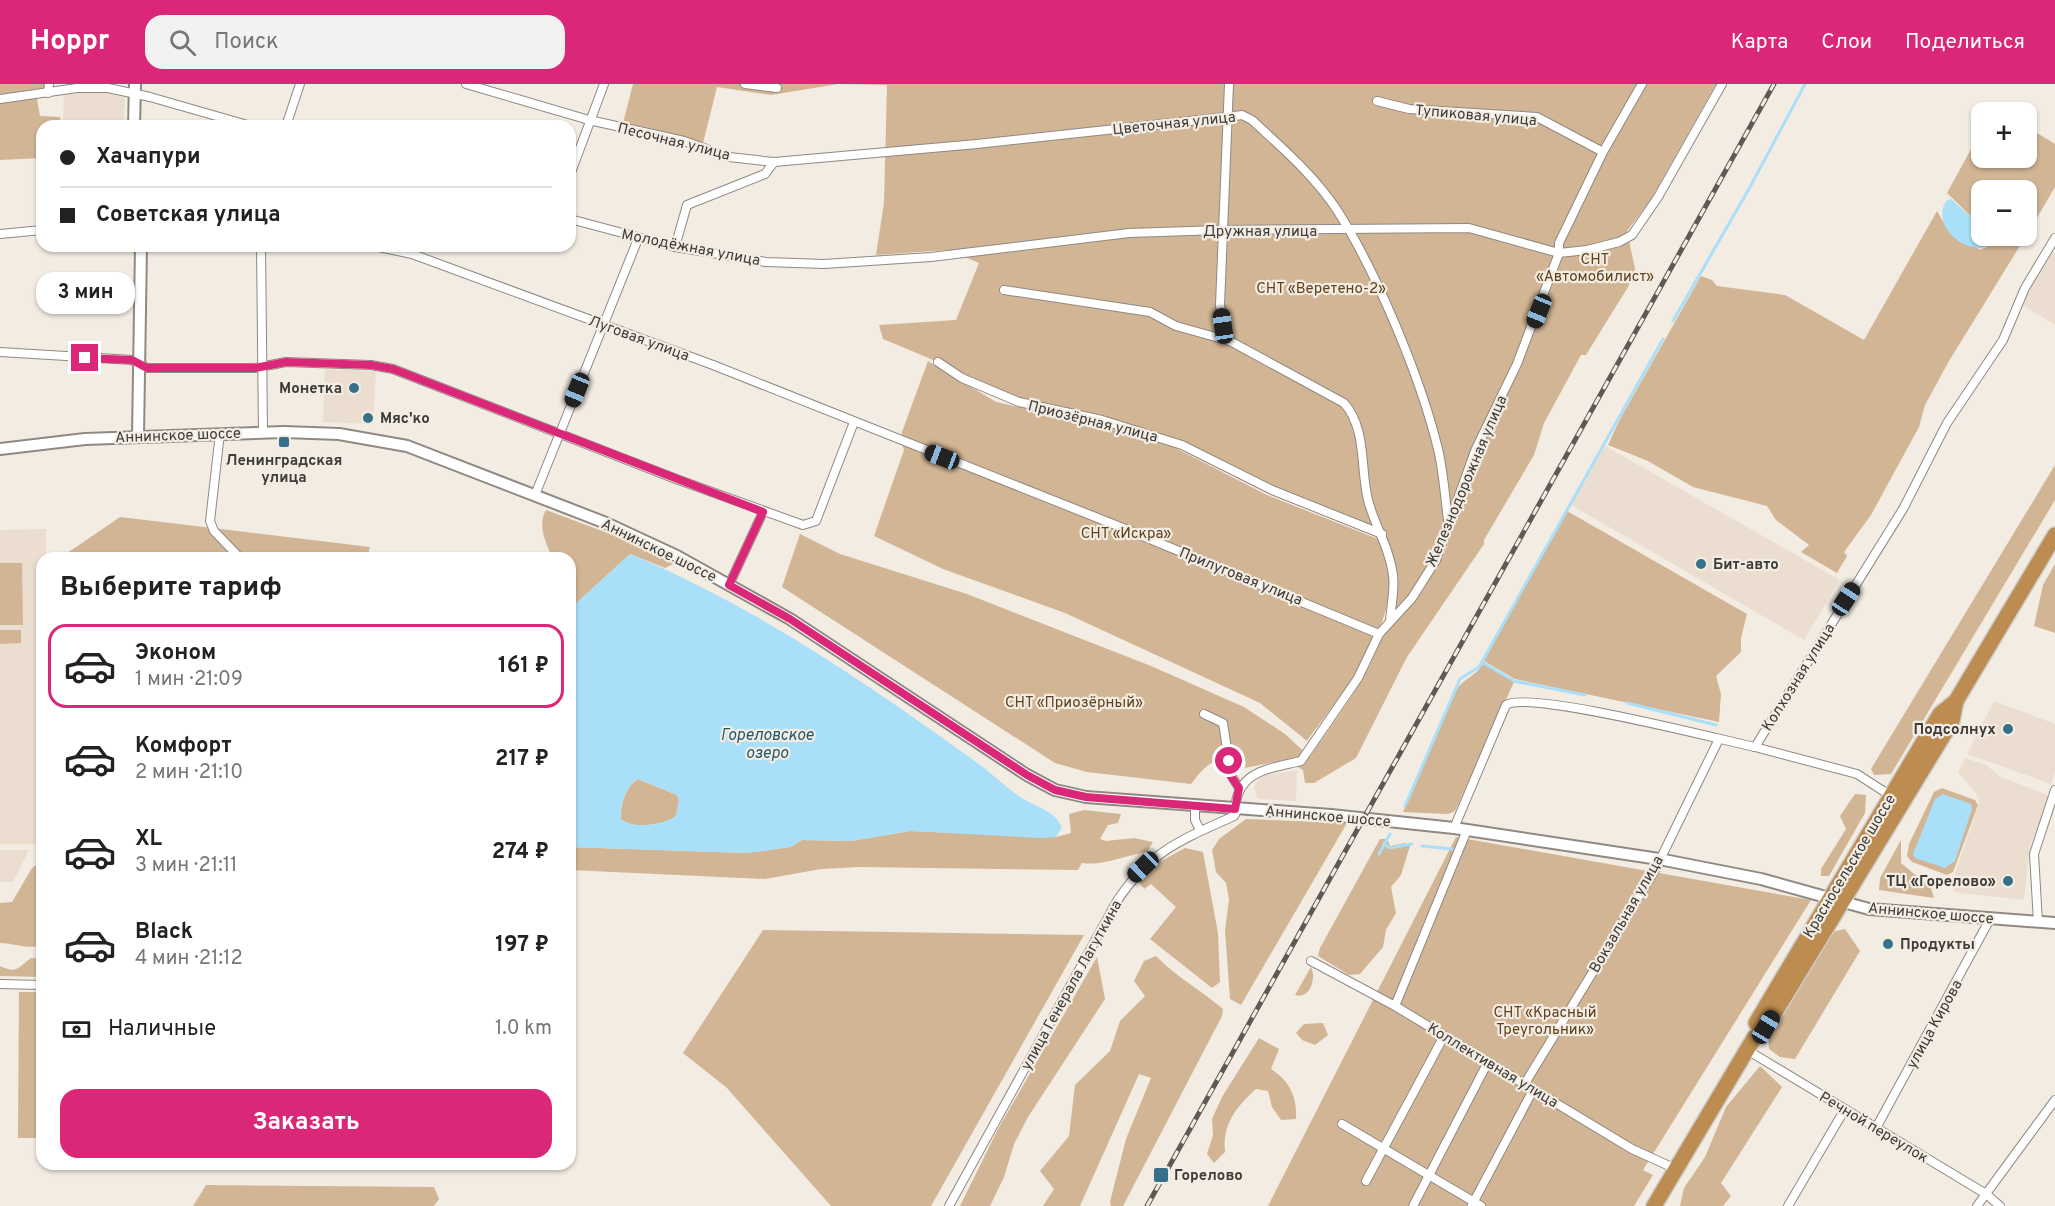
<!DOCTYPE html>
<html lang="ru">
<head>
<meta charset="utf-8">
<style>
	:root { --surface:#fff; --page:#f2f2f2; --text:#222; --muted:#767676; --line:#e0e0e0; --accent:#db2777 }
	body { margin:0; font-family:Overpass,sans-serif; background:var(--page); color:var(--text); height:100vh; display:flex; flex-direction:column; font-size:22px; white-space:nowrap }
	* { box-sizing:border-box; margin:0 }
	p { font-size:20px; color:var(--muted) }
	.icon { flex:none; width:33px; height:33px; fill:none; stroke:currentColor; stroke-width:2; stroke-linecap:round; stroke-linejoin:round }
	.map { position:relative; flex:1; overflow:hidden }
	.drawer { position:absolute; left:36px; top:468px; width:540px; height:618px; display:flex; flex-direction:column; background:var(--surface); border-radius:18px; box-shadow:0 2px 4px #0004 }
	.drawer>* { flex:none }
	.top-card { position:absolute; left:36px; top:36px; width:540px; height:132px; border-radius:18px; box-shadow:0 2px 4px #0004; display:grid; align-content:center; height:132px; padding:0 24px; background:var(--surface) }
	.buttons { position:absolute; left:1971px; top:18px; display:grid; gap:12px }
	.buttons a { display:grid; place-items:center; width:66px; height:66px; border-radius:12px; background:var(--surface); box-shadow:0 2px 4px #0004; font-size:30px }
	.end { position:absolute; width:27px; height:27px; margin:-14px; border:8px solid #db2777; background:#fff; box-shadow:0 0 0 3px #fff }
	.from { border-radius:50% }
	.bubble { position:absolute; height:42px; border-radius:18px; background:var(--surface); box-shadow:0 2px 4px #0004; font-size:20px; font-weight:700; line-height:42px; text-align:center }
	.car { position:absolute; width:18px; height:36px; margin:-18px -9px; border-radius:8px; box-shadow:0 0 4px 2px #0007; background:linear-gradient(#222 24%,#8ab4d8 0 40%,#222 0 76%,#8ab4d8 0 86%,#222 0) }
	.top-card b { display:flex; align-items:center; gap:21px; height:57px; font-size:22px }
	.top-card b+b { border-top:2px solid var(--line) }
	.top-card i { width:15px; height:15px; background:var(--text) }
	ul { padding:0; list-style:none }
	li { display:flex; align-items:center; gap:18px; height:84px; margin:0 12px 9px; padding:0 12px; border:3px solid transparent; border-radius:18px }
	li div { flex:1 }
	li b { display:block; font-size:22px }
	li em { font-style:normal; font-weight:700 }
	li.active { border-color:var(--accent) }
	li>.icon { width:54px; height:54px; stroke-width:1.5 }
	h2 { padding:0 24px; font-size:27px; line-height:72px }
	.pay { display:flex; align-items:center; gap:15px; height:66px; padding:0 24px; font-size:22px }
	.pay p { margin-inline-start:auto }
	.primary-button { display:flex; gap:12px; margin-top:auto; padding:12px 24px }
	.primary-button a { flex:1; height:69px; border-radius:18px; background:var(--accent); color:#fff; font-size:24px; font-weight:700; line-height:69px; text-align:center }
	header { display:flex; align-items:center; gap:36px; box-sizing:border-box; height:84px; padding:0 30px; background:var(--accent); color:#fff }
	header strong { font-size:28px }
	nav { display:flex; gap:33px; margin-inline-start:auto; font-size:21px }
	.search { width:420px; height:54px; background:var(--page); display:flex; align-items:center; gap:15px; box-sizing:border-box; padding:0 21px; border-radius:18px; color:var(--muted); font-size:22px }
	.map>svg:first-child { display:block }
	.built { fill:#ebded0 }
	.green { fill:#d1b594 }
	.water { fill:#a9dff8; fill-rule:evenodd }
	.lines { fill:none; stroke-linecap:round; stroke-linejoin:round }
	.stream { stroke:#a9dff8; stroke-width:3 }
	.street-casing { stroke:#8f8982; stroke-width:10 }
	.secondary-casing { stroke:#8f8982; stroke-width:14 }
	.highway-casing { stroke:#cdcccb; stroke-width:18 }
	.street { stroke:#fff; stroke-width:8 }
	.secondary { stroke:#fff; stroke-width:10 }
	.highway { stroke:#bc8c50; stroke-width:15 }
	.rail-casing { stroke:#5d5a56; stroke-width:5 }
	.rail { stroke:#f3ece3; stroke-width:3; stroke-dasharray:9; stroke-linecap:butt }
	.route { stroke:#db2777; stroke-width:8 }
	.poi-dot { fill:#367089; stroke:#f3ece3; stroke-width:2 }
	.labels { text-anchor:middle; stroke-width:4.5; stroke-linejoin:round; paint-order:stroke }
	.street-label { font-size:15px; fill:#3e3b38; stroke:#f3ece3 }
	.park-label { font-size:15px; fill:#60431c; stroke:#f3ece3 }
	.poi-label { font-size:15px; font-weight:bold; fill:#3e3b38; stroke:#f3ece3; text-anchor:start }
	.water-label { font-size:16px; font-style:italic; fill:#1f566c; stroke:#f3ece3 }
</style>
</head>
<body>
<header>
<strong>Hoppr</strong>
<div class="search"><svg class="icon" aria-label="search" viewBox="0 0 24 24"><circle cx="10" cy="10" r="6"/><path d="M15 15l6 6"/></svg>Поиск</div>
<nav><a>Карта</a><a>Слои</a><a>Поделиться</a></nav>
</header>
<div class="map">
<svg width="2055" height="1122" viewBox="0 0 2055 1122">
	<rect width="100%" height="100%" fill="#f3ece3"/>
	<g class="built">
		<polygon points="64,6 125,8 124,42 63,42"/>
		<polygon points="2051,167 2055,169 2055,241 2021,220"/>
		<polygon points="325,285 376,287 373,340 323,338"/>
		<polygon points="1605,362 1840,496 1804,556 1571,421"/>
		<polygon points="46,445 46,474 42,474 41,519 42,760 0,760 0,446"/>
		<polygon points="1994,617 2055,640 2055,689 2051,700 1967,670"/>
		<polygon points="1965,674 1986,681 1999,692 2050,712 2030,762 2024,816 1954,808 1955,789 1979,720 1979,713 1958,688"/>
		<polygon points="1297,686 1296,717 1258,715 1254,703 1260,692"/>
		<polygon points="0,766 29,766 13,798 0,798"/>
	</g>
	<g class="green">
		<polygon points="0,0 53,0 48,9 37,15 40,32 60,33 61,42 42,42 42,74 0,76"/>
		<path d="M633 0H1642L1602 77 1647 0H1716L1650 117 1627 147 1635 185 1628 203 1586 271H1581L1544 339 1534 371 1484 456V460L1407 573 1356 674 1314 699H1305L1303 686 1285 676 1245 684 1246 677C1212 677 1212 673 1191 700L1087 688 1055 679 782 503 800 450 840 470 967 510 1151 582 1244 623 1285 650 1310 673C1328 646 1348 620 1364 592 1373 578 1377 560 1387 547 1405 525 1455 473 1449 444L1436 476 1390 537 1393 493 1382 450 1142 347 1019 318 938 278 883 255 879 241 956 236 979 179 948 166 876 171 884 119 887 1 838 0 771 11 717 3 703 59 623 39Z"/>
		<polygon points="2027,43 2055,60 2055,103 2027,151 2026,106 1982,106 1981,142 1947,109 1981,47 1982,74 2026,74"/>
		<polygon points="1937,127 1948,146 1980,166 1995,159 1996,152 2026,152 1949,277 1925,321 1919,343 1871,431 1844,468 1847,472 1837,489 1801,468 1809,461 1776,436 1767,422 1693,403 1648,377 1608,361 1619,337 1701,192 1712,196 1717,202 1785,211 1864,256"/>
		<path d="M928 277 996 318 1152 352 1267 411 1378 455C1382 466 1387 479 1389 490 1396 546 1338 614 1307 657L1260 619 1065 529 943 485 874 452 904 366 901 357 902 348Z"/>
		<polygon points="2055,381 2055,416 1891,690 1874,691 1871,685"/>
		<path d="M546 426 629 457 673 480 665 484 630 470 570 525V474H553C546 460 537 441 546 426Z"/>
		<polygon points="1567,427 1747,530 1741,554 1741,568 1716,592 1721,610 1719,638 1515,595 1484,577"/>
		<polygon points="120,433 370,463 367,474 60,474"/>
		<polygon points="0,479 22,479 23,541 0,541"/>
		<polygon points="2055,480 2055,549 2034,542 2043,501"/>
		<polygon points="0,546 21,546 21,559 0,560"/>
		<path d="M1483 580 1514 598 1455 727 1448 730 1403 728 1457 605C1464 594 1476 592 1483 580Z"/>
		<path d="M638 695 677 711 679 716 676 732C664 741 633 746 621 735 620 721 626 702 638 695Z"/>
		<polygon points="1942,704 1975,716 1978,721 1953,788 1947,791 1912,778 1907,772 1909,760 1934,708"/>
		<polygon points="1855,710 1866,711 1865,729 1829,792 1821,792 1821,785 1846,745 1840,732"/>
		<path d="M1084 726 1121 730 1118 739 1108 741 1100 755 1106 757 1134 754 1153 758 1147 768C1125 771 1105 782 1082 779L1078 786 860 783 821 785 765 795 570 786V763L747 769 790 763 802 756 851 757 910 747 1056 753 1071 749 1069 730Z"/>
		<polygon points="1246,735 1347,739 1241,921 1230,915 1225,846 1229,815 1226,799 1216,788 1212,766 1219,755"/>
		<polygon points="1456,753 1811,816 1643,1086 1653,1091 1634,1122 1268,1122"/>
		<polygon points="1380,755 1387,755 1390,762 1405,759 1410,762 1401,791 1391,803 1396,829 1386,846 1383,863 1360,890 1349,891 1318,872 1320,864"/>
		<polygon points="1901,756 1901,779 1931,804 1934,814 1879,806 1880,794"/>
		<polygon points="1185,764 1203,768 1218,849 1220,898 1212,904 1150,855 1176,823 1151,800 1144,805 1139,798 1154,781"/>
		<path d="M38 780 42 781V861C27 866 15 859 0 859V819L12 818 32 784Z"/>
		<polygon points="1845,845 1860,867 1795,975 1780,973 1769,965 1768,950 1831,848"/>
		<polygon points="763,846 1084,851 931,1122 831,1122 727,1004 683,969"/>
		<path d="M1156 872C1176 893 1201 906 1223 925L1222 932 1123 1122H1111L1110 1118 1126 1055 1151 994 1139 990 1080 1122H1043L1054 1105 1040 1087 1069 1052 1075 1001 1110 967 1120 937 1145 912 1134 897 1144 877Z"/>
		<polygon points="1097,873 1105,915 1028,1033 1014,1060 1004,1093 990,1122 960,1122 998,1045"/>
		<path d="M31 874 42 875V893L0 892V882C18 890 17 884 31 874Z"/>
		<path d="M1311 883C1317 895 1309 916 1295 911Z"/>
		<polygon points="19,908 42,908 42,1054 18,1054"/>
		<polygon points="1323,939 1328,951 1315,961 1302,956 1296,949 1304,940"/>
		<path d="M1259 954 1279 965 1271 985C1290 997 1297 1013 1296 1035L1281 1036 1272 1023 1268 1007 1256 1005C1236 1023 1222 1041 1225 1068L1214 1079 1207 1070 1213 1051 1212 1035 1222 1013Z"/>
		<polygon points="1760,982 1782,1003 1721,1099 1731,1112 1723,1122 1680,1122 1684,1104 1705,1073 1726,1023"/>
		<polygon points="206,1101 434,1103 439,1115 434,1122 193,1122"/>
	</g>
	<g class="water">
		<path d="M1951 115 1981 142 1982 152H1996L1995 159C1970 176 1930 144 1946 117Z"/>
		<path d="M630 470C754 522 867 599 976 678 992 689 1006 704 1022 714 1036 723 1055 727 1062 743L1056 753 1041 754 910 747 851 757 802 756 790 763 747 769 570 763V525ZM638 695 677 711 679 716 676 732C664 741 633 746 621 735 620 721 626 701 638 695Z"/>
		<polygon points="1943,710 1971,720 1972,725 1955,777 1945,784 1915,774 1913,770 1935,715"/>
	</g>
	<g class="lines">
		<g class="stream">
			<polyline points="1673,237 1750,103 1805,0"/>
			<polyline points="1482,578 1514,597 1585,611"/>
			<polyline points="1627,619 1716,641"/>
			<polyline points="1405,722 1460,595 1479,583 1663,255"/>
			<polyline points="1384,759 1389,764 1412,760"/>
			<polyline points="1422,762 1452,765"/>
			<polyline points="1379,770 1390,750"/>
		</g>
		<g class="street-casing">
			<g id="street">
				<path d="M466 0 589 36 684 57 729 73 774 78 977 60 1227 33 1242 31 1252 36C1282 64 1314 91 1337 126 1377 189 1420 292 1438 365 1444 390 1445 417 1449 442"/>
				<polyline points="745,0 777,4"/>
				<polyline points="1229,0 1220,221 1223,242 1230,257"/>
				<polyline points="48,9 49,0"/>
				<polyline points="0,15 77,4 108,4 150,13 251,42"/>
				<polyline points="1377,17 1409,25 1537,33 1603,68"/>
				<polyline points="286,42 300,0"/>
				<polyline points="570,91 604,0"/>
				<polyline points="570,135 675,163 766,178 824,180 931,173 1129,149 1221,146 1469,144 1559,169 1587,166 1619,158 1632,151 1658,113 1722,0"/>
				<polyline points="0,150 42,146"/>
				<polyline points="261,162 263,348"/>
				<polyline points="374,162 412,170 713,281 1128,446 1379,550"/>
				<polyline points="675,163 687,121 765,90 774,78"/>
				<path d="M1004 206 1150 228 1176 242 1230 257 1344 319C1367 345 1360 384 1368 416 1375 443 1389 462 1393 491 1395 505 1391 522 1390 537"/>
				<polyline points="0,268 132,276 147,284 255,284 286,278 371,281 393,285 676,395 803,441 816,437 854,338"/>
				<polyline points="938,278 962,294 1019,318 1102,336 1182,361 1272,406 1382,450"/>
				<polyline points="220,349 210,437 214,447 240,474"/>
				<polyline points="535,411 638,155"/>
				<polyline points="729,501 763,428"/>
				<polyline points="1204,630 1223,639 1231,691 1239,704"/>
				<polyline points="1755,663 1857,690 1891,712"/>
				<polyline points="1195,722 1195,736 1200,746"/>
				<path d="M1235 725C1238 686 1269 685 1301 677L1358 594 1379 550 1412 514 1436 476 1475 367 1517 280 1559 169V159L1603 68 1642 0"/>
				<path d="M1454 744 1506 621C1528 606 1718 655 1755 663L1903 425 1947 339 2003 256 2025 204 2055 154"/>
				<polyline points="2038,838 2034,770 2055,706"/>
				<polyline points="1311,877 1395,922 1632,1065 1676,1085"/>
				<polyline points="0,900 42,901"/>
				<polyline points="1395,922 1467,746"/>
				<polyline points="1747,966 1986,1110 2000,1122"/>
				<polyline points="1524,1001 1655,786 1719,655"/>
				<polyline points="1342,1040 1481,1122"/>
				<polyline points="1876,1044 1990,835"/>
				<polyline points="1366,1097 1444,952"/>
				<polyline points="1472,1121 1533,1006"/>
				<path d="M949 1122 1117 817C1150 767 1181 756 1234 732L1238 725"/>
				<polyline points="1413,1122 1488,978"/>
				<polyline points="1788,1122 1845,1025"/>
				<polyline points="1977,1122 2055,1016"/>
			</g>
		</g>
		<g class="secondary-casing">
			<g id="secondary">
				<polyline points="134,42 135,0"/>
				<polyline points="138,352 141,162"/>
				<polyline points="0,365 85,355 284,348 339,350 407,362 606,439 677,472 790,535 1027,691 1055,706 1086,713 1331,731 1454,744 1659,775 1761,795 1869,825 2055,839"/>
			</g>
		</g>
		<g class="highway-casing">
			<g id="highway">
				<polyline points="1756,939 1940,630 1956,617 2055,451"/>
				<polyline points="1654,1122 1754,954 1766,943 1952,637 1956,617"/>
			</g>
		</g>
		<use href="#street" class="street"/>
		<use href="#secondary" class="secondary"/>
		<use href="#highway" class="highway"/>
		<g class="rail-casing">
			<polyline id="rail" points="1147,1122 1774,0"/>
		</g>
		<use href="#rail" class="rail"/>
	</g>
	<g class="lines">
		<polyline class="route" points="85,274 132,276 147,284 255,284 286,278 371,281 393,285 763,428 729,501 790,535 1027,691 1055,706 1086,713 1235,725 1239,704 1231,692 1229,677"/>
	</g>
	<g class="poi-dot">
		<circle cx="354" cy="304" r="6"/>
		<circle cx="368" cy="334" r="6"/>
		<rect x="278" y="352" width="12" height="12" rx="3"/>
		<circle cx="1701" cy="480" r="6"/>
		<circle cx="2008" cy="645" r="6"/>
		<circle cx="2008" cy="797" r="6"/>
		<circle cx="1888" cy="860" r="6"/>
		<rect x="1153" y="1083" width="16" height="16" rx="3"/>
	</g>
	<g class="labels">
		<g class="street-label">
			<text transform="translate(1476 31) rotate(5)" y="5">Тупиковая улица</text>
			<text transform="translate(1174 39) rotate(-6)" y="5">Цветочная улица</text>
			<text transform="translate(674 57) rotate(14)" y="5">Песочная улица</text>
			<text x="1260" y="152">Дружная улица</text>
			<text transform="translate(691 163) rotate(11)" y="5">Молодёжная улица</text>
			<text transform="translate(639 254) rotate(20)" y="5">Луговая улица</text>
			<text transform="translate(1093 337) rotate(14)" y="5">Приозёрная улица</text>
			<text transform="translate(178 351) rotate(-2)" y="5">Аннинское шоссе</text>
			<text transform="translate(1466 397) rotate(-67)" y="5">Железнодорожная улица</text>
			<text transform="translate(659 466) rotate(26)" y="5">Аннинское шоссе</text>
			<text transform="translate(1241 492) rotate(22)" y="5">Прилуговая улица</text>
			<text transform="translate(1798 593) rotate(-58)" y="5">Колхозная улица</text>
			<text transform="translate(1328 732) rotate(5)" y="5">Аннинское шоссе</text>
			<text transform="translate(1849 782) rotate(-59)" y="5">Красносельское шоссе</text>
			<text transform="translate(1931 829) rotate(5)" y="5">Аннинское шоссе</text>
			<text transform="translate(1626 830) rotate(-60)" y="5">Вокзальная улица</text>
			<text transform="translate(1071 901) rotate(-61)" y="5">улица Генерала Лагуткина</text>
			<text transform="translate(1934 940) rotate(-61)" y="5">улица Кирова</text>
			<text transform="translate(1493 981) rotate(31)" y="5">Коллективная улица</text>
			<text transform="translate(1874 1043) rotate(31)" y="5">Речной переулок</text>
		</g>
		<g class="park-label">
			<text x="1595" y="180">СНТ<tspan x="1595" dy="17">«Автомобилист»</tspan></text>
			<text x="1321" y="209">СНТ «Веретено-2»</text>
			<text x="1126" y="454">СНТ «Искра»</text>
			<text x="1074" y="623">СНТ «Приозёрный»</text>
			<text x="1545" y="933">СНТ «Красный<tspan x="1545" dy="17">Треугольник»</tspan></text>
		</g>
		<g class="poi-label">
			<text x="342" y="309" text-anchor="end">Монетка</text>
			<text x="380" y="339">Мяс'ко</text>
			<text x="284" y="381" text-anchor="middle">Ленинградская<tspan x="284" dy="17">улица</tspan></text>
			<text x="1713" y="485">Бит-авто</text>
			<text x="1996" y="650" text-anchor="end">Подсолнух</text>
			<text x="1996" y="802" text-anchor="end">ТЦ «Горелово»</text>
			<text x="1900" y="865">Продукты</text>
			<text x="1174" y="1096">Горелово</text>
		</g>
		<g class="water-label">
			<text x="767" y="656">Гореловское<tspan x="767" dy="18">озеро</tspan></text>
		</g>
	</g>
</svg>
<div class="buttons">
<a>+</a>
<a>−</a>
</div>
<i class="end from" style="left:1229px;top:677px"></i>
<i class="end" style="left:85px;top:274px"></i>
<div class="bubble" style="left:36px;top:188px;width:99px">3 мин</div>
<i class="car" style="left:1539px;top:227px;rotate:202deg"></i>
<i class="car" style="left:1223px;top:242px;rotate:352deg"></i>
<i class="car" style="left:577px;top:306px;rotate:202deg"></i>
<i class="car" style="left:942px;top:373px;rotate:291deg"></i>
<i class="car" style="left:1846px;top:515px;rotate:33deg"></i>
<i class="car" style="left:1143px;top:783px;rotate:226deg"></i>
<i class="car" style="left:1766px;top:943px;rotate:31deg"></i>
<div class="top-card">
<b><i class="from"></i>Хачапури</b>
<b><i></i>Советская улица</b>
</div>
<section class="drawer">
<h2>Выберите тариф</h2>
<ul>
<li class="active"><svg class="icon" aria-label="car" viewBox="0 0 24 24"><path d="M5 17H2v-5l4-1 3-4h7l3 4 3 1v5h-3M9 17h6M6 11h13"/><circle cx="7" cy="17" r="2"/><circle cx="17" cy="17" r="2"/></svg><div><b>Эконом</b><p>1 мин · 21:09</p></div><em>161 ₽</em></li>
<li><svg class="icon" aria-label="car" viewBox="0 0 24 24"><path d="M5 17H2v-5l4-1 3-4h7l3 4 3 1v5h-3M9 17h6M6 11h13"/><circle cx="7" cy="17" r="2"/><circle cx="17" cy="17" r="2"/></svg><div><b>Комфорт</b><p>2 мин · 21:10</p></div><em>217 ₽</em></li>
<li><svg class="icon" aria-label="car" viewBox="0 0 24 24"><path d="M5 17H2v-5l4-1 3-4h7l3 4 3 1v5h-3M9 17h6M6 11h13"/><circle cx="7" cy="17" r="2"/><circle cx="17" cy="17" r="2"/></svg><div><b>XL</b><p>3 мин · 21:11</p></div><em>274 ₽</em></li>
<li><svg class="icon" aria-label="car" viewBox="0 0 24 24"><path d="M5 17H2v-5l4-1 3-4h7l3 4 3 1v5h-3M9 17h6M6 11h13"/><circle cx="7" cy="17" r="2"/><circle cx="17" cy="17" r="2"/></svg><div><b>Black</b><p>4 мин · 21:12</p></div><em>197 ₽</em></li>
</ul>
<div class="pay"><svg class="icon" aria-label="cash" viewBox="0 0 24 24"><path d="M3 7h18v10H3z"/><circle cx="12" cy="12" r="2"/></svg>Наличные<p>1.0 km</p></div>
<div class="primary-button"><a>Заказать</a></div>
</section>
</div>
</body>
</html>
